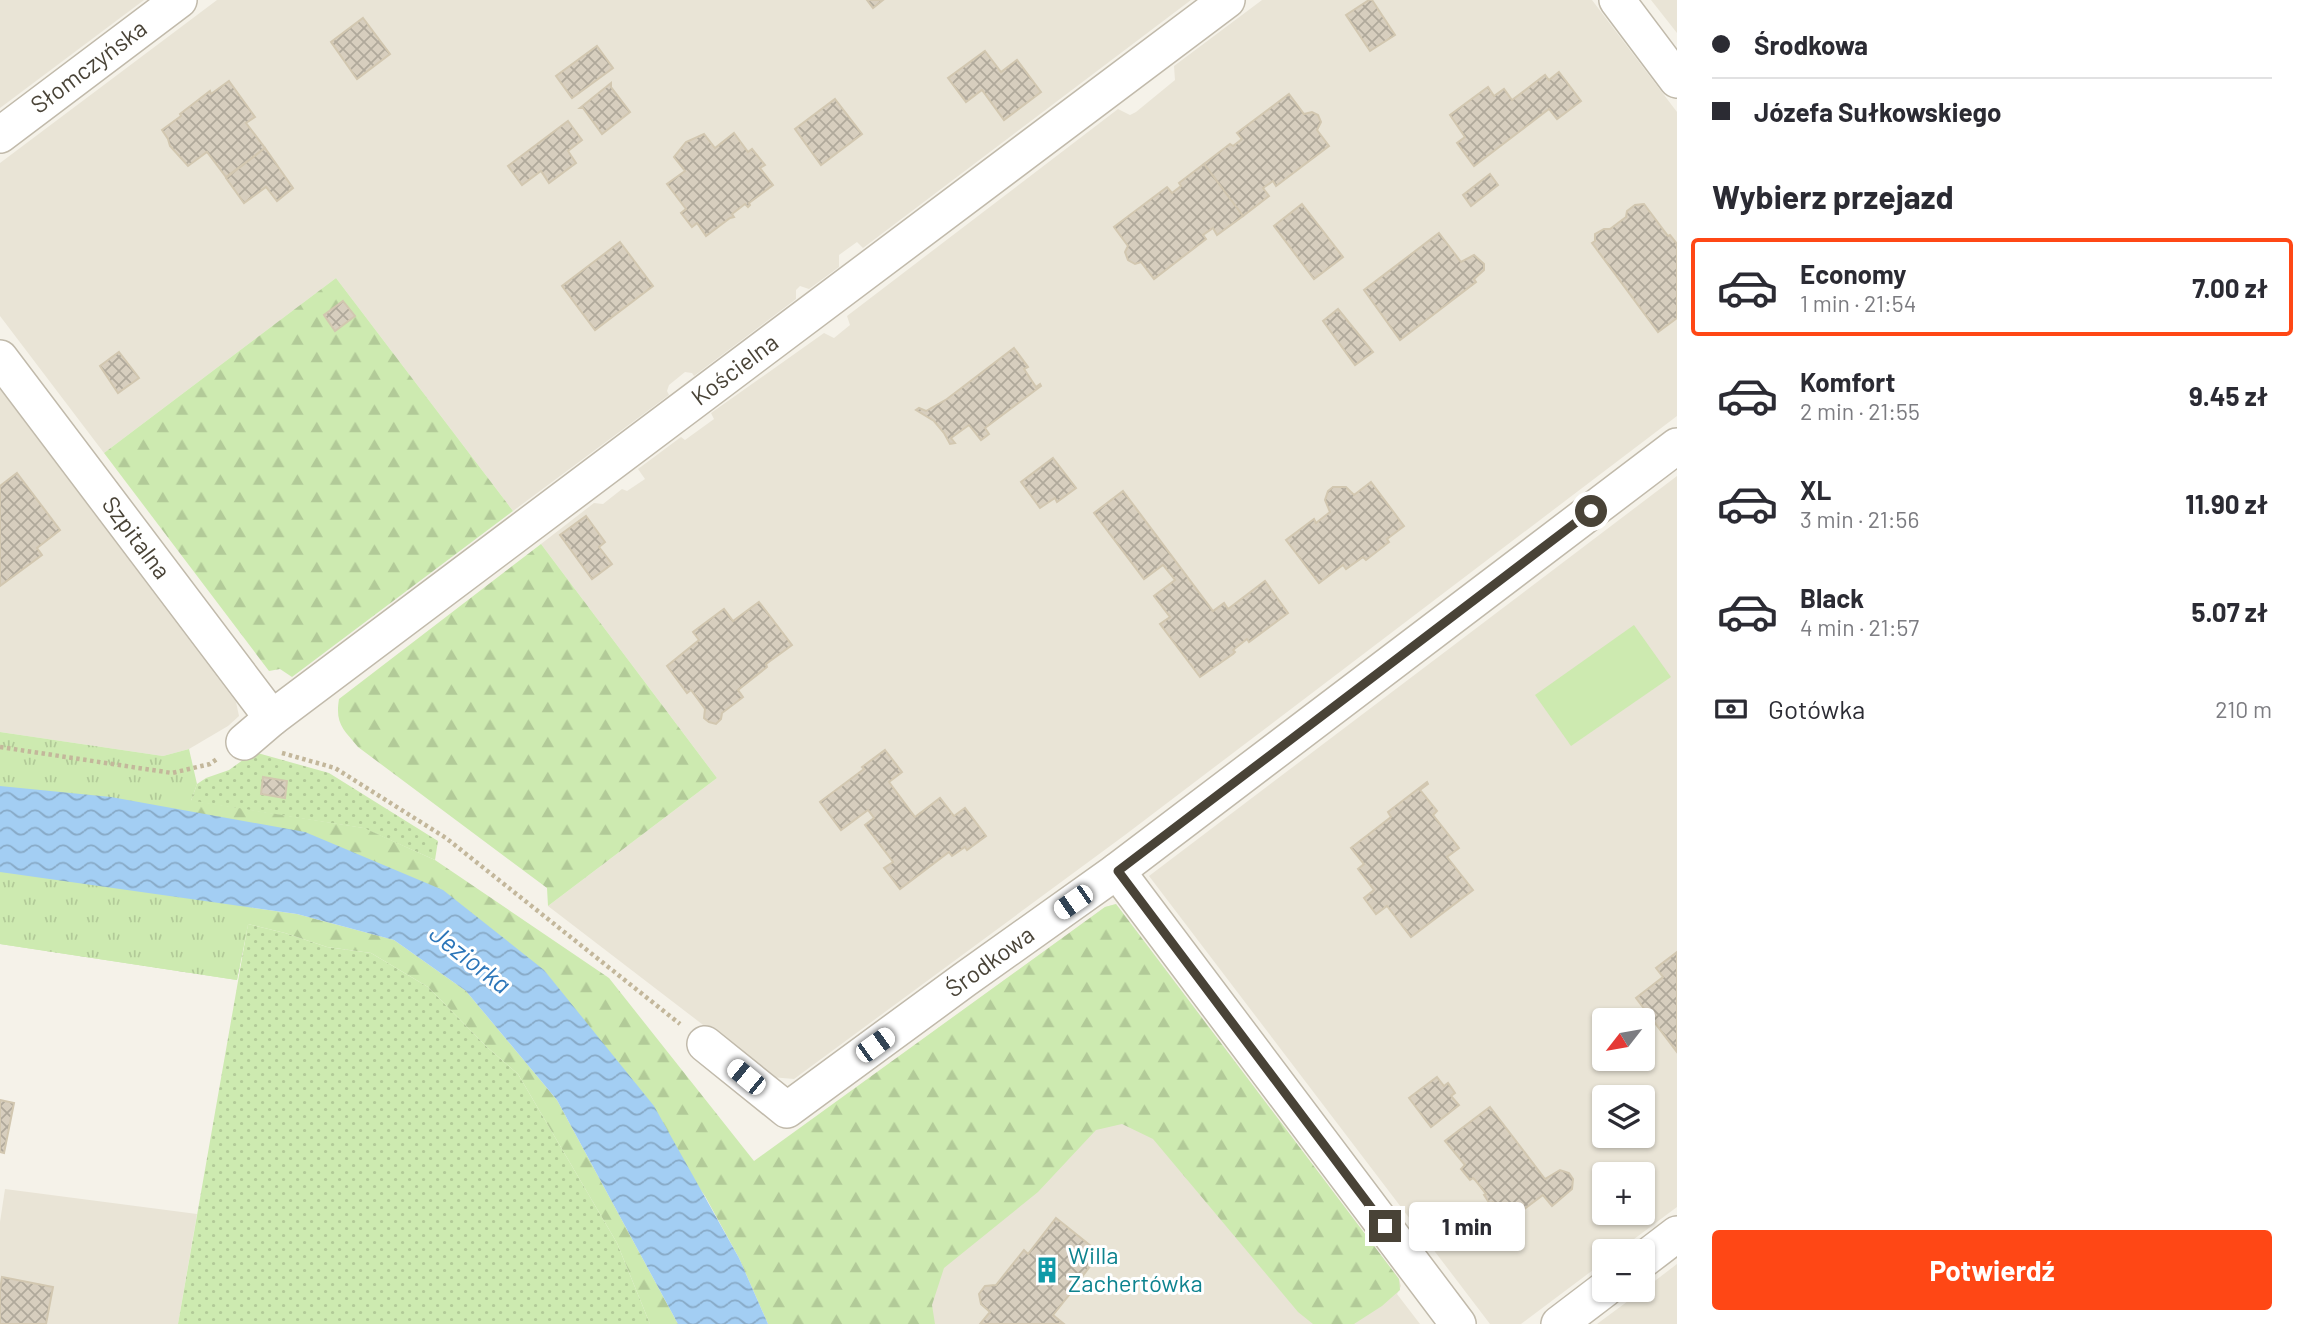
<!DOCTYPE html>
<html lang="pl">
<head>
<meta charset="utf-8">
<style>
	:root { --surface:#fff; --page:#f7f7f7; --text:#2b2b33; --muted:#7c7c81; --line:#e1e1e2; --accent:#ff4715 }
	body { margin:0; font-family:Barlow,sans-serif; background:var(--page); color:var(--text); height:100vh; display:flex; flex-direction:column; font-size:26px; white-space:nowrap }
	* { box-sizing:border-box; margin:0 }
	p { font-size:23px; color:var(--muted) }
	.icon { flex:none; width:38px; height:38px; fill:none; stroke:currentColor; stroke-width:2; stroke-linecap:round; stroke-linejoin:round }
	.map { position:relative; flex:1; overflow:hidden }
	.sheet { display:flex; flex-direction:column; background:var(--surface); width:630px }
	.sheet>* { flex:none }
	.top-card { display:grid; align-content:center; height:154px; padding:0 35px; background:var(--surface) }
	.needle { width:46px; rotate:239deg }
	.tools { position:absolute; left:1592px; top:1008px; display:grid; gap:14px }
	.tools a { display:grid; place-items:center; width:63px; height:63px; border-radius:7px; background:var(--surface); box-shadow:0 2px 5px #0004; font-size:35px }
	.end { position:absolute; width:32px; height:32px; margin:-16px; border:9px solid #494337; background:#fff; box-shadow:0 0 0 4px #fff }
	.from { border-radius:50% }
	.bubble { position:absolute; height:49px; border-radius:7px; background:var(--surface); box-shadow:0 2px 5px #0004; font-size:23px; font-weight:700; line-height:49px; text-align:center }
	.car { position:absolute; width:21px; height:42px; margin:-21px -10px; border-radius:9px; box-shadow:0 0 5px 2px #0007; background:linear-gradient(#fff 24%,#345 0 40%,#fff 0 76%,#345 0 86%,#fff 0) }
	.top-card b { display:flex; align-items:center; gap:24px; height:66px; font-size:26px }
	.top-card b+b { border-top:2px solid var(--line) }
	.top-card i { width:18px; height:18px; background:var(--text) }
	ul { padding:0; list-style:none }
	li { display:flex; align-items:center; gap:21px; height:98px; margin:0 14px 10px; padding:0 21px; border:4px solid transparent; border-radius:7px }
	li div { flex:1 }
	li b { display:block; font-size:26px }
	li em { font-style:normal; font-weight:700 }
	li.on { border-color:var(--accent) }
	li>.icon { width:63px; height:63px; stroke-width:1.5 }
	h2 { padding:0 35px; font-size:32px; line-height:84px }
	.pay { display:flex; align-items:center; gap:18px; height:77px; padding:0 35px; font-size:26px }
	.pay p { margin-inline-start:auto }
	.primary-button { display:flex; gap:14px; margin-top:auto; padding:14px 35px }
	.primary-button a { flex:1; height:80px; border-radius:7px; background:var(--accent); color:#fff; font-size:28px; font-weight:700; line-height:80px; text-align:center }
	main { display:flex; flex:1; min-height:0 }
	.map>svg:first-child { display:block }
	.residential { fill:#e9e4d6; fill-rule:evenodd }
	.grass { fill:url(#grass-dots) }
	.forest { fill:url(#forest-firs) }
	.park { fill:url(#park-tufts) }
	.pitch { fill:#cdeab0 }
	.water { fill:url(#water-waves) }
	.building { fill:url(#building-cross-hatch); stroke:#d2c7b0; stroke-width:2 }
	.lines { fill:none; stroke-linecap:round; stroke-linejoin:round }
	.street-casing { stroke:#c1baab; stroke-width:38 }
	.path { stroke:#c3b79b; stroke-width:4.5; stroke-dasharray:3.5 3.5; stroke-linecap:butt }
	.street { stroke:#fff; stroke-width:35 }
	.route { stroke:#494337; stroke-width:9 }
	.labels { text-anchor:middle; stroke-width:6; stroke-linejoin:round; paint-order:stroke }
	.street-label { font-size:24px; fill:#494337; stroke:#fff }
	.culture-label { font-size:24px; fill:#0d838f; stroke:#fff; text-anchor:start }
	.water-label { font-size:26px; font-style:italic; fill:#2b75b9; stroke:#fff }
</style>
</head>
<body>
<main>
<div class="map">
<svg width="1677" height="1324" viewBox="0 0 1677 1324">
	<defs>
		<pattern id="grass-dots" width="8" height="8" patternUnits="userSpaceOnUse" patternTransform="scale(1.75)"><rect width="8" height="8" fill="#cdeab0"/><path d="M2 2h.1M6 6h.1" fill="none" stroke="#b2ca98" stroke-width="1.8" stroke-linecap="round"/></pattern>
		<pattern id="forest-firs" width="22" height="20" patternUnits="userSpaceOnUse" patternTransform="scale(1.75)"><rect width="22" height="20" fill="#cdeab0"/><path d="M5 1l3.5 6h-7zM16 11l3.5 6h-7z" fill="#b2ca98"/></pattern>
		<pattern id="park-tufts" width="24" height="20" patternUnits="userSpaceOnUse" patternTransform="scale(1.75)"><rect width="24" height="20" fill="#cdeab0"/><path d="M3 7l-1-3M5 7V3M7 7l1-3M15 17l-1-3M17 17v-4M19 17l1-3" fill="none" stroke="#b2ca98"/></pattern>
		<pattern id="water-waves" width="16" height="10" patternUnits="userSpaceOnUse" patternTransform="scale(1.75)"><rect width="16" height="10" fill="#a3cef3"/><path d="M0 5q4-4 8 0t8 0" fill="none" stroke="#87a9c6"/></pattern>
		<pattern id="building-cross-hatch" width="8" height="8" patternUnits="userSpaceOnUse" patternTransform="scale(1.75)"><rect width="8" height="8" fill="#d7cebe"/><path d="M0 0l8 8M0 8l8-8" fill="none" stroke="#b0a99b"/></pattern>
	</defs>
	<rect width="100%" height="100%" fill="#f5f2e9"/>
	<g class="residential">
		<polygon points="0,0 144,0 0,108"/>
		<polygon points="217,0 1191,0 863,248 857,242 839,255 839,267 809,289 800,286 796,290 796,299 694,376 692,373 685,372 669,385 667,391 669,395 513,511 336,278 104,453 0,316 0,163"/>
		<polygon points="1262,0 1592,0 1677,112 1677,416 1125,835 794,1079 771,1077 548,906 717,778 541,544 594,503 603,504 622,489 627,491 645,479 638,469 681,437 685,440 714,419 711,413 824,333 834,338 850,325 847,316 1118,109 1130,115 1136,112 1175,80 1174,66"/>
		<polygon points="1652,0 1677,0 1677,33 1651,0"/>
		<polygon points="0,389 236,702 239,716 228,726 189,749 163,756 0,732"/>
		<path d="M1677 476V1207L1618 1251H1605V1261L1521 1324H1490L1149 876ZM1605 1020H1643V1059H1605ZM1605 1097H1643V1136H1605ZM1605 1174H1643V1213H1605Z"/>
		<polygon points="1116,904 1399,1279 1401,1286 1397,1294 1420,1324 768,1324 754,1162 1105,907"/>
		<polygon points="5,1189 197,1214 178,1324 0,1324 0,1222"/>
		<polygon points="1677,1264 1677,1324 1597,1324 1643,1290"/>
	</g>
	<g class="grass">
		<polygon points="254,752 329,773 438,841 435,860 363,828 191,801 197,784 206,778 229,770"/>
		<polygon points="248,924 285,933 327,947 371,953 428,987 487,1047 518,1074 617,1243 650,1324 178,1324"/>
	</g>
	<g class="forest">
		<polygon points="336,278 513,511 292,677 280,669 269,671 104,453"/>
		<path d="M541 544 717 778 548 906 547 888 358 747C343 729 335 724 339 699Z"/>
		<polygon points="0,770 364,828 435,860 609,978 754,1161 1105,907 1116,904 1399,1279 1400,1290 1382,1306 1354,1324 1313,1324 1298,1312 1153,1139 1122,1124 1096,1130 1038,1192 944,1268 932,1305 935,1324 768,1324 739,1258 705,1196 544,970 111,797"/>
		<polygon points="0,872 297,914 394,940 466,991 557,1100 678,1324 650,1324 617,1243 518,1074 487,1047 428,987 371,953 327,947 285,933 248,924 237,980 0,944"/>
	</g>
	<polygon class="park" points="0,732 163,756 189,749 197,784 191,801 180,849 262,868 248,924 237,980 0,944"/>
	<polygon class="pitch" points="1634,625 1671,677 1571,746 1535,695"/>
	<polygon class="water" points="0,786 111,797 305,832 443,890 544,970 654,1106 739,1258 768,1324 678,1324 557,1100 466,991 394,940 297,914 0,872"/>
	<g class="building">
		<polygon points="867,0 883,0 873,8"/>
		<polygon points="1369,0 1372,0 1395,35 1370,51 1346,15"/>
		<polygon points="363,18 390,54 357,79 331,42"/>
		<polygon points="597,46 613,68 572,98 556,76"/>
		<polygon points="985,51 1001,72 1017,60 1041,92 1004,120 982,90 966,102 948,78"/>
		<polygon points="1559,72 1581,101 1557,119 1549,109 1474,166 1457,143 1465,137 1450,115 1488,87 1494,96 1504,89 1512,100 1545,75 1549,80"/>
		<polygon points="229,81 255,117 246,123 265,148 226,177 207,152 188,166 170,146 168,139 162,130 181,116 180,114 210,91 211,94"/>
		<polygon points="611,83 611,87 630,112 602,134 583,108 580,108"/>
		<polygon points="1289,94 1304,114 1312,112 1318,115 1321,122 1317,130 1329,146 1276,186 1273,181 1263,188 1269,196 1243,216 1204,164 1230,144 1233,146 1242,139 1237,133"/>
		<polygon points="835,99 862,134 821,165 795,129"/>
		<polygon points="568,121 582,140 568,151 576,163 549,183 541,171 522,185 508,166"/>
		<polygon points="734,133 748,152 752,149 765,165 760,168 773,185 749,203 750,205 748,207 745,204 732,214 734,217 730,218 706,236 697,223 692,227 681,213 686,209 667,184 685,171 674,157 686,142 704,134 715,148"/>
		<polygon points="265,148 293,188 277,201 266,187 244,203 226,178"/>
		<polygon points="1204,164 1243,216 1217,235 1213,228 1203,235 1206,239 1154,279 1141,262 1135,264 1128,260 1125,252 1128,246 1114,227 1167,187 1172,193 1181,186 1179,183"/>
		<polygon points="1490,174 1498,185 1471,206 1463,195"/>
		<polygon points="1302,204 1343,257 1314,279 1274,226"/>
		<polygon points="1644,204 1668,236 1670,235 1677,244 1677,318 1658,332 1592,243 1595,241 1595,234 1604,229 1610,229 1626,217 1627,211 1635,205"/>
		<polygon points="1439,233 1461,262 1474,255 1484,264 1484,270 1474,279 1476,282 1400,340 1364,290"/>
		<polygon points="620,242 653,286 595,330 562,286"/>
		<polygon points="343,301 355,316 335,331 324,315"/>
		<polygon points="1338,309 1373,352 1355,365 1323,321"/>
		<polygon points="1014,348 1028,367 1024,369 1036,387 1040,384 1041,386 985,428 989,434 981,440 969,425 951,438 955,443 950,444 944,433 934,421 916,410 919,408 926,411 947,399"/>
		<polygon points="119,352 139,378 118,393 100,366"/>
		<polygon points="1053,458 1076,488 1057,502 1055,498 1040,508 1021,482"/>
		<polygon points="17,473 60,530 37,548 42,555 0,586 0,486"/>
		<polygon points="1371,482 1404,526 1387,539 1389,542 1366,560 1363,557 1346,569 1343,565 1319,583 1286,540 1314,519 1316,523 1330,512 1325,500 1328,491 1333,487 1346,487 1354,495"/>
		<polygon points="1123,491 1213,611 1224,603 1228,609 1265,581 1288,613 1249,642 1247,639 1233,650 1235,652 1233,654 1200,677 1160,624 1170,617 1154,596 1175,580 1163,565 1144,579 1094,513"/>
		<polygon points="586,516 605,542 599,547 612,564 592,579 560,535"/>
		<polygon points="759,602 792,645 766,664 767,667 738,690 743,697 722,713 721,719 716,724 709,722 704,718 705,709 691,690 687,693 667,666 699,640 693,632 724,609 733,621"/>
		<polygon points="885,750 902,772 889,782 915,817 940,798 954,816 965,808 986,836 967,850 965,847 952,856 949,852 900,889 884,868 893,862 865,825 874,818 868,810 841,830 820,802 864,769 862,767"/>
		<polygon points="263,777 287,781 285,798 261,794"/>
		<polygon points="1427,782 1428,784 1420,790 1437,811 1433,815 1459,848 1447,857 1473,890 1411,937 1387,906 1376,914 1364,898 1374,890 1358,869 1364,864 1351,848 1391,817 1388,812"/>
		<polygon points="1677,952 1677,1052 1636,998 1663,977 1656,968"/>
		<polygon points="1437,1077 1444,1086 1448,1083 1455,1093 1451,1096 1459,1105 1431,1127 1409,1098"/>
		<polygon points="0,1100 14,1103 4,1153 0,1152"/>
		<polygon points="1490,1107 1545,1179 1560,1170 1569,1173 1573,1179 1572,1189 1552,1206 1543,1195 1507,1222 1493,1202 1490,1204 1484,1195 1486,1194 1475,1180 1473,1178 1470,1180 1461,1169 1465,1165 1445,1141"/>
		<polygon points="1056,1218 1097,1251 1090,1259 1094,1261 1078,1282 1074,1279 1069,1286 1073,1290 1053,1315 1064,1324 980,1324 990,1312 981,1304 979,1294 985,1286 996,1285 1024,1250 1028,1254"/>
		<polygon points="2,1277 53,1287 46,1324 0,1324 0,1290"/>
	</g>
	<g class="lines">
		<g class="street-casing">
			<g id="street">
				<polyline points="1617,0 1677,80"/>
				<polyline points="0,135 179,0"/>
				<polyline points="0,358 272,718"/>
				<polyline points="244,742 272,718 1227,0"/>
				<polyline points="1117,871 1458,1324"/>
				<polyline points="705,1044 787,1110 964,980 1117,871 1677,446"/>
				<polyline points="1643,1260 1677,1234"/>
				<polyline points="1559,1324 1605,1289"/>
			</g>
		</g>
		<g class="path">
			<polyline points="0,747 172,773 210,764 217,759"/>
			<polyline points="282,753 335,768 446,838 680,1024"/>
		</g>
		<use href="#street" class="street"/>
	</g>
	<g class="lines">
		<polyline class="route" points="1385,1226 1118,871 1591,511"/>
	</g>
	<defs>
		<g id="building-bare" transform="scale(2.1)"><path d="M-4-6H4V6H1V3H-1V6H-4ZM-2.5-4.3h1.7v1.8h-1.7ZM.8-4.3h1.7v1.8H.8ZM-2.5-1h1.7V.8h-1.7ZM.8-1h1.7V.8H.8Z" fill="#0f9aa8" stroke="#fff" stroke-width="2.5" paint-order="stroke"/></g>
	</defs>
	<g fill-rule="evenodd">
		<use href="#building-bare" x="1047" y="1270"/>
	</g>
	<g class="labels">
		<g class="street-label">
			<text transform="translate(89 67) rotate(-37)" y="8">Słomczyńska</text>
			<text transform="translate(735 370) rotate(-37)" y="8">Kościelna</text>
			<text transform="translate(136 538) rotate(53)" y="8">Szpitalna</text>
			<text transform="translate(990 962) rotate(-36)" y="8">Środkowa</text>
		</g>
		<g class="culture-label">
			<text x="1068" y="1264">Willa<tspan x="1068" dy="28">Zachertówka</tspan></text>
		</g>
		<g class="water-label">
			<text transform="translate(470 959) rotate(38)" y="9">Jeziorka</text>
		</g>
	</g>
</svg>
<div class="tools">
<a><svg class="needle" viewBox="-14 -14 28 28"><path d="M0-13l5 13h-10z" fill="#e53935"/><path d="M0 13l5-13h-10z" fill="#7c7c81"/></svg></a>
<a><svg class="icon" aria-label="layers" viewBox="0 0 24 24"><path d="M12 4l9 5-9 5-9-5zM3 14l9 5 9-5"/></svg></a>
<a>+</a>
<a>−</a>
</div>
<i class="end from" style="left:1591px;top:511px"></i>
<i class="end" style="left:1385px;top:1226px"></i>
<div class="bubble" style="left:1409px;top:1202px;width:116px">1 min</div>
<i class="car" style="left:1073px;top:902px;rotate:235deg"></i>
<i class="car" style="left:875px;top:1045px;rotate:54deg"></i>
<i class="car" style="left:746px;top:1077px;rotate:309deg"></i>
</div>
<section class="sheet">
<div class="top-card">
<b><i class="from"></i>Środkowa</b>
<b><i></i>Józefa Sułkowskiego</b>
</div>
<h2>Wybierz przejazd</h2>
<ul>
<li class="on"><svg class="icon" aria-label="car" viewBox="0 0 24 24"><path d="M5 17H2v-5l4-1 3-4h7l3 4 3 1v5h-3M9 17h6M6 11h13"/><circle cx="7" cy="17" r="2"/><circle cx="17" cy="17" r="2"/></svg><div><b>Economy</b><p>1 min · 21:54</p></div><em>7.00 zł</em></li>
<li><svg class="icon" aria-label="car" viewBox="0 0 24 24"><path d="M5 17H2v-5l4-1 3-4h7l3 4 3 1v5h-3M9 17h6M6 11h13"/><circle cx="7" cy="17" r="2"/><circle cx="17" cy="17" r="2"/></svg><div><b>Komfort</b><p>2 min · 21:55</p></div><em>9.45 zł</em></li>
<li><svg class="icon" aria-label="car" viewBox="0 0 24 24"><path d="M5 17H2v-5l4-1 3-4h7l3 4 3 1v5h-3M9 17h6M6 11h13"/><circle cx="7" cy="17" r="2"/><circle cx="17" cy="17" r="2"/></svg><div><b>XL</b><p>3 min · 21:56</p></div><em>11.90 zł</em></li>
<li><svg class="icon" aria-label="car" viewBox="0 0 24 24"><path d="M5 17H2v-5l4-1 3-4h7l3 4 3 1v5h-3M9 17h6M6 11h13"/><circle cx="7" cy="17" r="2"/><circle cx="17" cy="17" r="2"/></svg><div><b>Black</b><p>4 min · 21:57</p></div><em>5.07 zł</em></li>
</ul>
<div class="pay"><svg class="icon" aria-label="cash" viewBox="0 0 24 24"><path d="M3 7h18v10H3z"/><circle cx="12" cy="12" r="2"/></svg>Gotówka<p>210 m</p></div>
<div class="primary-button"><a>Potwierdź</a></div>
</section>
</main>
</body>
</html>
